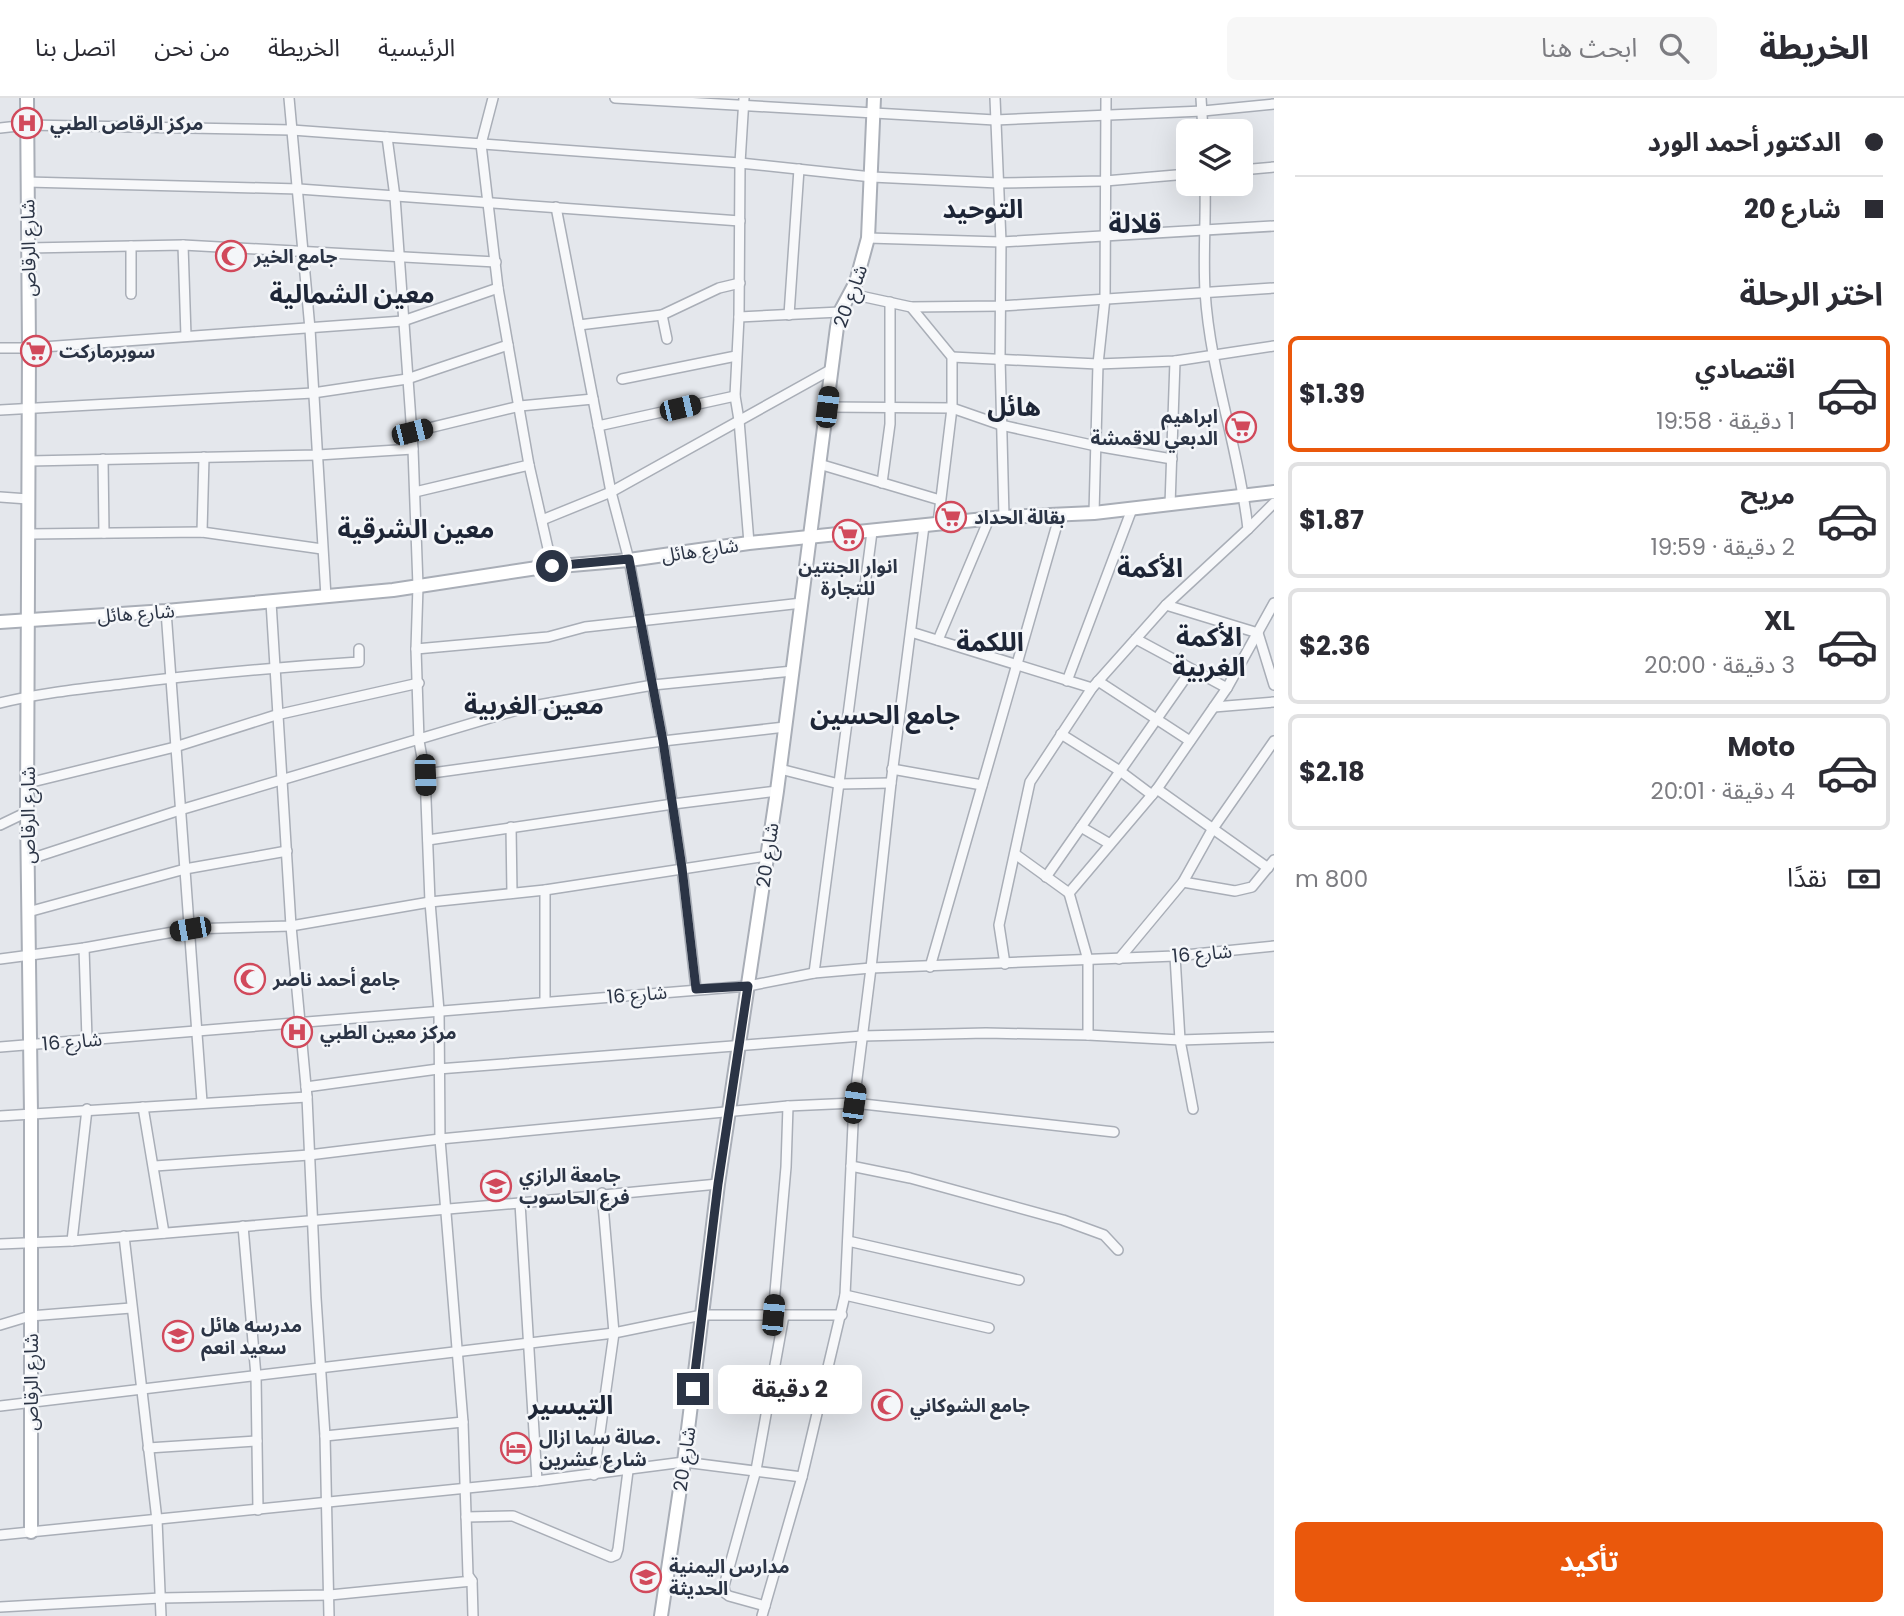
<!DOCTYPE html>
<html lang="ar">
<head>
<meta charset="utf-8">
<style>
	:root { --surface:#fff; --page:#f7f7f7; --text:#2b2b33; --muted:#7c7c81; --line:#e1e1e2; --accent:#ea580c }
	body { margin:0; font-family:Poppins,"Noto Sans Arabic",sans-serif; background:var(--page); color:var(--text); direction:rtl; height:100vh; display:flex; flex-direction:column; font-size:26px; white-space:nowrap }
	* { box-sizing:border-box; margin:0 }
	p { font-size:23px; color:var(--muted) }
	.icon { flex:none; width:38px; height:38px; fill:none; stroke:currentColor; stroke-width:2; stroke-linecap:round; stroke-linejoin:round }
	.map { position:relative; flex:1; overflow:hidden; direction:ltr }
	.sheet { display:flex; flex-direction:column; background:var(--surface); width:630px }
	.sheet>* { flex:none }
	.guide { display:grid; align-content:center; height:154px; padding:0 21px; background:var(--surface) }
	.buttons { position:absolute; left:1176px; top:21px; display:grid; gap:14px }
	.buttons a { display:grid; place-items:center; width:77px; height:77px; border-radius:10px; background:var(--surface); box-shadow:0 7px 28px #0002; font-size:35px }
	.end { position:absolute; width:32px; height:32px; margin:-16px; border:9px solid #2b3445; background:#fff; box-shadow:0 0 0 4px #fff }
	.from { border-radius:50% }
	.bubble { position:absolute; height:49px; border-radius:10px; background:var(--surface); box-shadow:0 7px 28px #0002; font-size:23px; font-weight:700; line-height:49px; text-align:center; direction:rtl }
	.car { position:absolute; width:21px; height:42px; margin:-21px -10px; border-radius:9px; box-shadow:0 0 5px 2px #0007; background:linear-gradient(#222 24%,#8ab4d8 0 40%,#222 0 76%,#8ab4d8 0 86%,#222 0) }
	.guide b { display:flex; align-items:center; gap:24px; height:66px; font-size:26px }
	.guide b+b { border-top:2px solid var(--line) }
	.guide i { width:18px; height:18px; background:var(--text) }
	ul { padding:0; list-style:none }
	li { display:flex; align-items:center; gap:21px; height:116px; margin:0 14px 10px; padding:0 7px; border:4px solid var(--line); border-radius:10px }
	li div { flex:1 }
	li b { display:block; font-size:26px }
	li em { font-style:normal; font-weight:700 }
	li.on { border-color:var(--accent) }
	li>.icon { width:63px; height:63px; stroke-width:1.5 }
	h2 { padding:0 21px; font-size:32px; line-height:84px }
	.pay { display:flex; align-items:center; gap:18px; height:77px; padding:0 21px; font-size:26px }
	.pay p { margin-inline-start:auto }
	.primary-button { display:flex; gap:14px; margin-top:auto; padding:14px 21px }
	.primary-button a { flex:1; height:80px; border-radius:10px; background:var(--accent); color:#fff; font-size:28px; font-weight:700; line-height:80px; text-align:center }
	header { display:flex; align-items:center; gap:42px; box-sizing:border-box; height:98px; padding:0 35px; background:var(--surface); border-bottom:2px solid var(--line) }
	header strong { font-size:33px }
	nav { display:flex; gap:38px; margin-inline-start:auto; font-size:24px }
	.search { width:490px; height:63px; background:var(--page); display:flex; align-items:center; gap:18px; box-sizing:border-box; padding:0 24px; border-radius:10px; color:var(--muted); font-size:26px }
	main { display:flex; flex:1; min-height:0 }
	.map>svg:first-child { display:block }
	.built { fill:#d2d6de }
	.lines { fill:none; stroke-linecap:round; stroke-linejoin:round }
	.street-casing { stroke:#a9aeb7; stroke-width:12 }
	.secondary-casing { stroke:#a9aeb7; stroke-width:16 }
	.street { stroke:#f7f8fa; stroke-width:9 }
	.secondary { stroke:#fff; stroke-width:12 }
	.route { stroke:#2b3445; stroke-width:9 }
	.labels { text-anchor:middle; stroke-width:5; stroke-linejoin:round; paint-order:stroke }
	.poi-label { font-size:19px; font-weight:bold; fill:#2b3445; stroke:#f4f6f9; text-anchor:start }
	.street-label { font-size:19px; fill:#2b3445; stroke:#f4f6f9 }
	.district-label { font-size:26px; font-weight:bold; fill:#1d2536; stroke:#f4f6f9 }
</style>
</head>
<body>
<header>
<strong>الخريطة</strong>
<div class="search"><svg class="icon" aria-label="search" viewBox="0 0 24 24"><circle cx="10" cy="10" r="6"/><path d="M15 15l6 6"/></svg>ابحث هنا</div>
<nav><a>الرئيسية</a><a>الخريطة</a><a>من نحن</a><a>اتصل بنا</a></nav>
</header>
<main>
<section class="sheet">
<div class="guide">
<b><i class="from"></i>الدكتور أحمد الورد</b>
<b><i></i>شارع 20</b>
</div>
<h2>اختر الرحلة</h2>
<ul>
<li class="on"><svg class="icon" aria-label="car" viewBox="0 0 24 24"><path d="M5 17H2v-5l4-1 3-4h7l3 4 3 1v5h-3M9 17h6M6 11h13"/><circle cx="7" cy="17" r="2"/><circle cx="17" cy="17" r="2"/></svg><div><b>اقتصادي</b><p>1 دقيقة · 19:58</p></div><em>$1.39</em></li>
<li><svg class="icon" aria-label="car" viewBox="0 0 24 24"><path d="M5 17H2v-5l4-1 3-4h7l3 4 3 1v5h-3M9 17h6M6 11h13"/><circle cx="7" cy="17" r="2"/><circle cx="17" cy="17" r="2"/></svg><div><b>مريح</b><p>2 دقيقة · 19:59</p></div><em>$1.87</em></li>
<li><svg class="icon" aria-label="car" viewBox="0 0 24 24"><path d="M5 17H2v-5l4-1 3-4h7l3 4 3 1v5h-3M9 17h6M6 11h13"/><circle cx="7" cy="17" r="2"/><circle cx="17" cy="17" r="2"/></svg><div><b>XL</b><p>3 دقيقة · 20:00</p></div><em>$2.36</em></li>
<li><svg class="icon" aria-label="car" viewBox="0 0 24 24"><path d="M5 17H2v-5l4-1 3-4h7l3 4 3 1v5h-3M9 17h6M6 11h13"/><circle cx="7" cy="17" r="2"/><circle cx="17" cy="17" r="2"/></svg><div><b>Moto</b><p>4 دقيقة · 20:01</p></div><em>$2.18</em></li>
</ul>
<div class="pay"><svg class="icon" aria-label="cash" viewBox="0 0 24 24"><path d="M3 7h18v10H3z"/><circle cx="12" cy="12" r="2"/></svg>نقدًا<p>800 m</p></div>
<div class="primary-button"><a>تأكيد</a></div>
</section>
<div class="map">
<svg width="1274" height="1518" viewBox="0 0 1274 1518">
	<rect width="100%" height="100%" fill="#e4e7ec"/>
	<polygon class="built" points="508,1073 511,1101 485,1104 482,1075"/>
	<g class="lines">
		<g class="street-casing">
			<g id="street">
				<polyline points="289,0 310,231 326,499"/>
				<polyline points="493,0 481,46 498,190 529,367 552,468"/>
				<polyline points="615,0 995,22 1203,13 1274,6"/>
				<polyline points="744,0 740,65 739,219 735,298 739,322 749,445"/>
				<polyline points="995,0 1001,144 1000,259 1004,419"/>
				<polyline points="1201,0 1203,33"/>
				<polyline points="0,30 27,27 292,32 740,65 872,79 998,85 1105,83 1188,76"/>
				<polyline points="387,39 395,99 413,351 418,488 416,551 419,643 425,676 430,804 439,913 440,1041 463,1324 468,1477 472,1483 473,1518"/>
				<polyline points="1241,72 1274,69"/>
				<polyline points="27,84 299,91 740,123"/>
				<polyline points="556,109 611,394 629,462 663,643 682,770 696,891"/>
				<polyline points="868,140 1001,144 1274,128"/>
				<polyline points="183,147 186,238"/>
				<polyline points="131,148 131,196"/>
				<polyline points="28,150 183,147 496,164"/>
				<polyline points="851,196 911,209 1001,208 1274,190"/>
				<polyline points="911,209 952,259 952,310 938,425"/>
				<polyline points="789,217 799,71"/>
				<polyline points="739,219 840,214"/>
				<polyline points="579,227 662,217"/>
				<polyline points="667,241 662,217 719,190 740,185"/>
				<polyline points="0,250 29,250 403,223 498,190"/>
				<polyline points="952,259 1098,266 1175,263 1274,248"/>
				<polyline points="622,281 736,258"/>
				<polyline points="827,309 952,310 1001,327 1096,348 1172,361"/>
				<polyline points="0,312 313,295 407,281 508,247"/>
				<polyline points="598,328 735,298"/>
				<polyline points="412,334 520,308 593,301"/>
				<polyline points="103,361 104,435"/>
				<polyline points="29,363 318,357 413,351"/>
				<polyline points="819,366 940,402"/>
				<polyline points="882,385 890,326 890,204"/>
				<polyline points="415,394 529,367"/>
				<polyline points="0,399 28,401"/>
				<polyline points="1170,407 1175,263"/>
				<polyline points="1094,415 1098,266 1105,200 1106,0"/>
				<polyline points="542,422 611,394 832,271"/>
				<polyline points="1248,431 1274,405"/>
				<polyline points="202,434 204,359"/>
				<polyline points="29,436 202,434 322,451"/>
				<polyline points="271,504 291,828 307,999 316,1200 325,1338 329,1518"/>
				<polyline points="1166,507 1258,535 1274,587"/>
				<polyline points="166,513 202,1004"/>
				<polyline points="911,534 1092,590"/>
				<polyline points="1136,541 1227,590"/>
				<polyline points="938,542 989,421"/>
				<polyline points="416,551 548,539 585,529 802,505"/>
				<polyline points="1067,583 1132,411"/>
				<polyline points="1098,583 1190,643"/>
				<path d="M0 605C40 595 81 591 122 586 201 576 280 569 359 564V551"/>
				<polyline points="1214,609 1274,604"/>
				<polyline points="1061,636 1120,673 1152,697"/>
				<polyline points="780,671 839,686 891,685"/>
				<polyline points="892,671 982,687"/>
				<polyline points="425,676 663,643 785,629"/>
				<polyline points="28,685 175,649 276,617 419,585"/>
				<polyline points="1157,691 1268,770"/>
				<polyline points="0,727 27,714"/>
				<polyline points="511,729 512,795"/>
				<polyline points="1081,729 1110,746"/>
				<polyline points="428,742 673,706 777,693"/>
				<polyline points="1015,756 1069,795"/>
				<polyline points="27,762 180,712 527,609 653,587 793,573"/>
				<polyline points="1046,779 1191,572"/>
				<polyline points="1183,784 1235,793 1252,789 1274,762"/>
				<polyline points="28,814 185,771 287,753"/>
				<polyline points="84,850 87,941"/>
				<polyline points="1175,858 1180,942 1193,1011"/>
				<polyline points="0,861 84,850 190,831 291,828 430,804 545,792 767,758"/>
				<polyline points="1119,861 1183,784 1212,732 1274,643"/>
				<path d="M1005 866 999 827 1030 684 1092 590 1166 507 1248 431C1239 351 1210 274 1205 193 1203 158 1206 121 1205 86"/>
				<polyline points="930,869 1060,416"/>
				<polyline points="814,875 872,434"/>
				<polyline points="545,903 545,792"/>
				<polyline points="1088,937 1088,862 1069,795 1157,691 1227,590 1274,505"/>
				<polyline points="0,949 748,888 814,875 871,870 1175,858 1274,848"/>
				<polyline points="306,989 438,971 862,938 986,935 1088,937 1180,942 1274,939"/>
				<polyline points="143,1009 164,1135"/>
				<polyline points="0,1018 307,999"/>
				<polyline points="155,1068 309,1057 440,1041 788,1008 854,1005 1114,1034"/>
				<polyline points="851,1068 910,1080 1063,1122 1104,1137 1118,1152"/>
				<polyline points="520,1105 537,1383"/>
				<polyline points="243,1128 256,1278 258,1412"/>
				<polyline points="124,1138 157,1422 161,1518"/>
				<polyline points="72,1143 87,1011"/>
				<polyline points="848,1143 1019,1182"/>
				<polyline points="0,1146 72,1143 520,1105 718,1086"/>
				<polyline points="845,1197 989,1230"/>
				<polyline points="773,1217 786,1069 788,1008"/>
				<polyline points="0,1227 30,1218 131,1210"/>
				<polyline points="0,1308 614,1235 702,1217 842,1217"/>
				<polyline points="325,1338 463,1324"/>
				<polyline points="148,1350 257,1343"/>
				<polyline points="594,1377 614,1235 602,1095"/>
				<polyline points="466,1419 513,1418 611,1459 616,1457 618,1451 628,1373"/>
				<polyline points="0,1437 537,1383 684,1364 802,1379"/>
				<polyline points="765,1508 729,1498 725,1495 724,1488 756,1372 784,1217"/>
				<polyline points="0,1509 161,1500 330,1497 472,1483"/>
				<polyline points="762,1518 802,1379 845,1197 854,1005 871,870 891,685 924,428"/>
			</g>
		</g>
		<g class="secondary-casing">
			<g id="secondary">
				<polyline points="27,0 29,250 27,714 31,1015 31,1434"/>
				<polyline points="0,524 166,513 393,492 537,470 629,462 749,445 1004,419 1094,415 1274,394"/>
				<polyline points="661,1518 684,1364 718,1086 777,693 837,229 840,214 856,184 868,140 874,0"/>
			</g>
		</g>
		<use href="#street" class="street"/>
		<use href="#secondary" class="secondary"/>
	</g>
	<g class="lines">
		<polyline class="route" points="552,468 629,461 663,643 682,770 696,891 748,888 718,1086 693,1291"/>
	</g>
	<defs>
		<g id="hospital-ring" transform="scale(1.575)"><circle r="9.5" fill="#f4f6f9" stroke="#d1495b" stroke-width="1.5"/><path d="M-5-5h3v3.5h4V-5h3V5h-3V1.5h-4V5h-3Z" fill="#d1495b"/></g>
		<g id="mosque-ring" transform="scale(1.575)"><circle r="9.5" fill="#f4f6f9" stroke="#d1495b" stroke-width="1.5"/><path d="M3.5-4.9A6 6 0 1 0 3.5 4.9A5 5 0 1 1 3.5-4.9Z" fill="#d1495b"/></g>
		<g id="supermarket-ring" transform="scale(1.575)"><circle r="9.5" fill="#f4f6f9" stroke="#d1495b" stroke-width="1.5"/><path d="M-6-5.5h2.5l.6 2H6L4.5 2H-2.5L-4.4-4H-6ZM-1.5 3.2a1.3 1.3 0 1 0 .1 0ZM3 3.2a1.3 1.3 0 1 0 .1 0Z" fill="#d1495b"/></g>
		<g id="university-ring" transform="scale(1.575)"><circle r="9.5" fill="#f4f6f9" stroke="#d1495b" stroke-width="1.5"/><path d="M0-5L7-2L0 1L-7-2ZM-4 1L0 2.5L4 1V4Q0 6-4 4Z" fill="#d1495b"/></g>
		<g id="school-ring" transform="scale(1.575)"><circle r="9.5" fill="#f4f6f9" stroke="#d1495b" stroke-width="1.5"/><path d="M0-5L7-2L0 1L-7-2ZM-4 1L0 2.5L4 1V4Q0 6-4 4Z" fill="#d1495b"/></g>
		<g id="hotel-ring" transform="scale(1.575)"><circle r="9.5" fill="#f4f6f9" stroke="#d1495b" stroke-width="1.5"/><path d="M-6-4.5h1.5V1H6V5H4.5V3h-9V5H-6ZM-4 0a1.8 1.8 0 1 1 3.6 0ZM.5 0V-2.5h3Q6-2.5 6 0Z" fill="#d1495b"/></g>
	</defs>
	<g fill-rule="evenodd">
		<use href="#hospital-ring" x="27" y="25"/>
		<use href="#mosque-ring" x="231" y="158"/>
		<use href="#supermarket-ring" x="36" y="253"/>
		<use href="#supermarket-ring" x="1241" y="329"/>
		<use href="#supermarket-ring" x="951" y="419"/>
		<use href="#supermarket-ring" x="848" y="437"/>
		<use href="#mosque-ring" x="250" y="881"/>
		<use href="#hospital-ring" x="297" y="934"/>
		<use href="#university-ring" x="496" y="1088"/>
		<use href="#school-ring" x="178" y="1238"/>
		<use href="#mosque-ring" x="887" y="1307"/>
		<use href="#hotel-ring" x="516" y="1350"/>
		<use href="#school-ring" x="646" y="1479"/>
	</g>
	<g class="labels">
		<g class="poi-label">
			<text x="50" y="32">مركز الرقاص الطبي</text>
			<text x="254" y="165">جامع الخير</text>
			<text x="59" y="260">سوبرماركت</text>
			<text x="1218" y="325" text-anchor="end">ابراهيم<tspan x="1218" dy="22">الدبعي للاقمشة</tspan></text>
			<text x="974" y="426">بقالة الحداد</text>
			<text x="848" y="475" text-anchor="middle">انوار الجنتين<tspan x="848" dy="22">للتجارة</tspan></text>
			<text x="273" y="888">جامع أحمد ناصر</text>
			<text x="320" y="941">مركز معين الطبي</text>
			<text x="519" y="1084">جامعة الرازي<tspan x="519" dy="22">فرع الحاسوب</tspan></text>
			<text x="201" y="1234">مدرسه هائل<tspan x="201" dy="22">سعيد انعم</tspan></text>
			<text x="910" y="1314">جامع الشوكاني</text>
			<text x="539" y="1346">صالة سما ازال.<tspan x="539" dy="22">شارع عشرين</tspan></text>
			<text x="669" y="1475">مدارس اليمنية<tspan x="669" dy="22">الحديثة</tspan></text>
		</g>
		<g class="street-label">
			<text transform="translate(28 150) rotate(-91)" y="7">شارع الرقاص</text>
			<text transform="translate(850 198) rotate(-70)" y="7">شارع 20</text>
			<text transform="translate(700 452) rotate(-8)" y="7">شارع هائل</text>
			<text transform="translate(136 515) rotate(-4)" y="7">شارع هائل</text>
			<text transform="translate(28 717) rotate(-90)" y="7">شارع الرقاص</text>
			<text transform="translate(767 757) rotate(-82)" y="7">شارع 20</text>
			<text transform="translate(1202 855) rotate(-5)" y="7">شارع 16</text>
			<text transform="translate(637 896) rotate(-5)" y="7">شارع 16</text>
			<text transform="translate(72 943) rotate(-5)" y="7">شارع 16</text>
			<text transform="translate(31 1284) rotate(-90)" y="7">شارع الرقاص</text>
			<text transform="translate(684 1361) rotate(-82)" y="7">شارع 20</text>
		</g>
		<g class="district-label">
			<text x="983" y="120">التوحيد</text>
			<text x="1135" y="135">قلالة</text>
			<text x="352" y="205">معين الشمالية</text>
			<text x="1014" y="318">هائل</text>
			<text x="416" y="440">معين الشرقية</text>
			<text x="1150" y="479">الأكمة</text>
			<text x="1209" y="548">الأكمة<tspan x="1209" dy="30">الغربية</tspan></text>
			<text x="990" y="553">اللكمة</text>
			<text x="534" y="616">معين الغربية</text>
			<text x="885" y="626">جامع الحسين</text>
			<text x="571" y="1316">التيسير</text>
		</g>
	</g>
</svg>
<div class="buttons">
<a><svg class="icon" aria-label="layers" viewBox="0 0 24 24"><path d="M12 4l9 5-9 5-9-5zM3 14l9 5 9-5"/></svg></a>
</div>
<i class="end from" style="left:552px;top:468px"></i>
<i class="end" style="left:693px;top:1291px"></i>
<div class="bubble" style="left:718px;top:1267px;width:144px">2 دقيقة</div>
<i class="car" style="left:827px;top:309px;rotate:7deg"></i>
<i class="car" style="left:680px;top:310px;rotate:77deg"></i>
<i class="car" style="left:412px;top:334px;rotate:76deg"></i>
<i class="car" style="left:425px;top:677px;rotate:178deg"></i>
<i class="car" style="left:190px;top:831px;rotate:260deg"></i>
<i class="car" style="left:854px;top:1005px;rotate:8deg"></i>
<i class="car" style="left:773px;top:1217px;rotate:5deg"></i>
</div>
</main>
</body>
</html>
